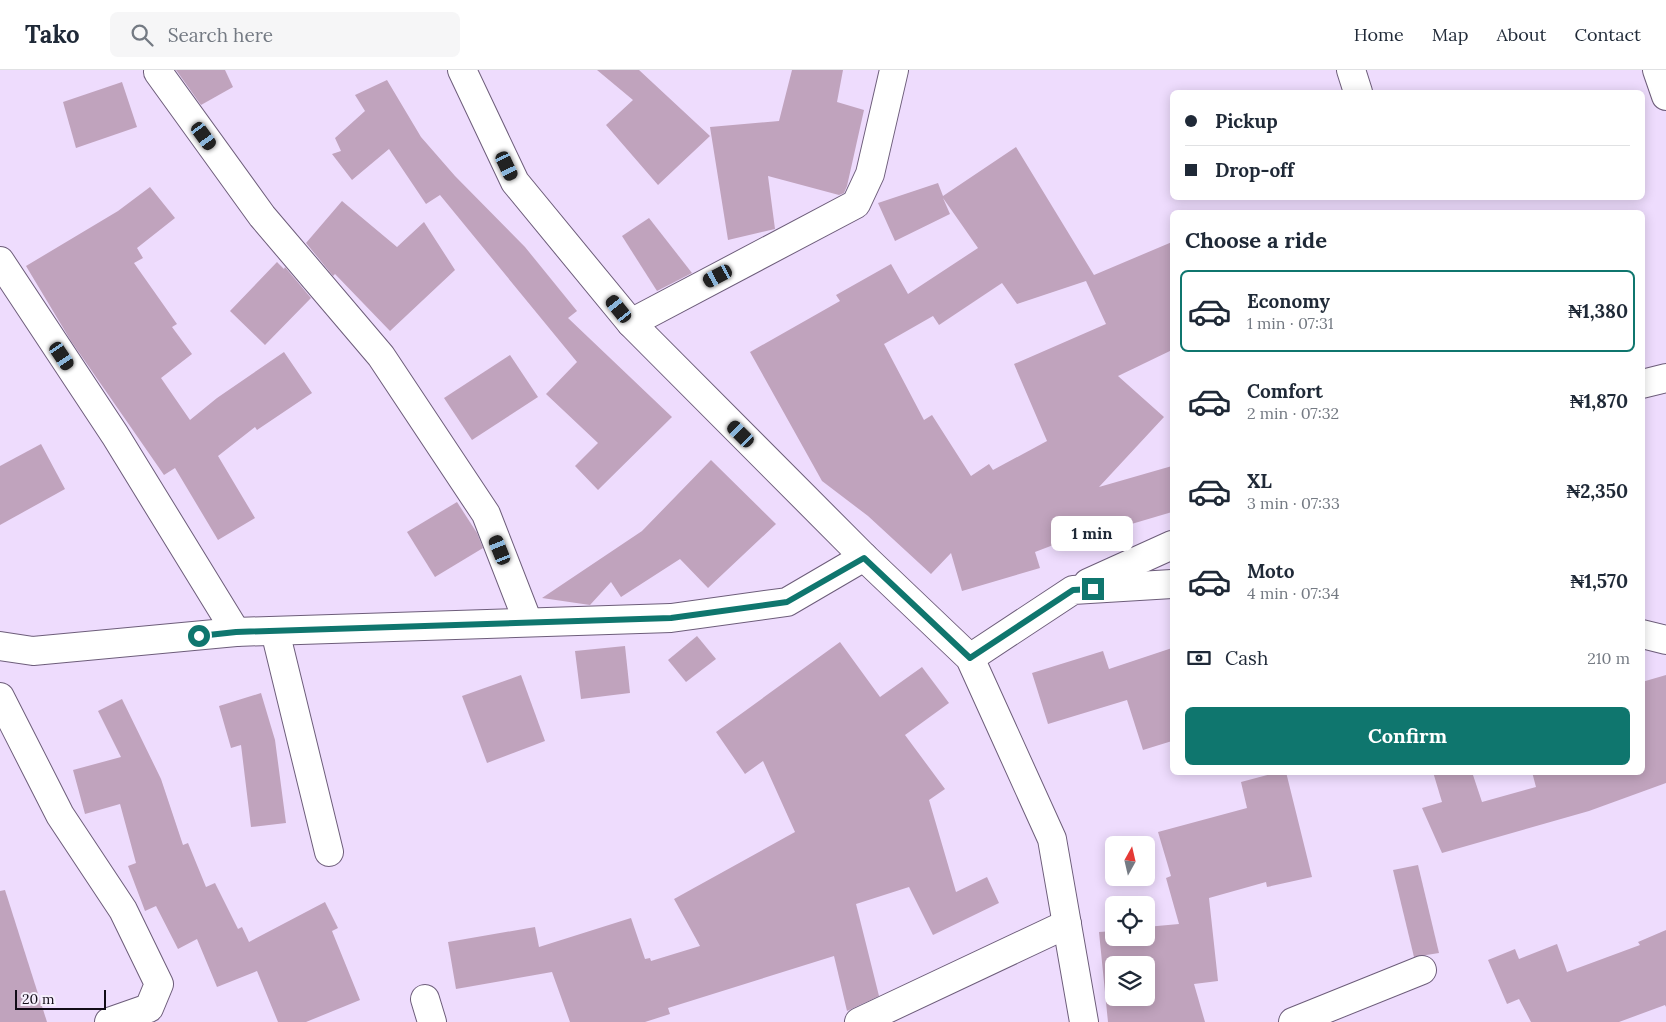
<!DOCTYPE html>
<html lang="en">
<head>
<meta charset="utf-8">
<style>
	:root { --surface:#fff; --page:#f6f6f7; --text:#1f2937; --muted:#747a83; --line:#e0e1e3; --accent:#0f766e }
	body { margin:0; font-family:Lora,serif; background:var(--page); color:var(--text); height:100vh; display:flex; flex-direction:column; font-size:19px; white-space:nowrap }
	* { box-sizing:border-box; margin:0 }
	p { font-size:16px; color:var(--muted) }
	.icon { flex:none; width:28px; height:28px; fill:none; stroke:currentColor; stroke-width:2; stroke-linecap:round; stroke-linejoin:round }
	.map { position:relative; flex:1; overflow:hidden }
	.sheet { position:absolute; left:1170px; top:140px; width:475px; height:565px; display:flex; flex-direction:column; background:var(--surface); border-radius:8px; box-shadow:0 2px 12px #0003 }
	.sheet>* { flex:none }
	.hud { position:absolute; left:1170px; top:20px; width:475px; height:110px; border-radius:8px; box-shadow:0 2px 12px #0003; display:grid; align-content:center; height:110px; padding:0 15px; background:var(--surface) }
	.needle { width:32px; rotate:8deg }
	.tools { position:absolute; left:1105px; top:766px; display:grid; gap:10px }
	.tools a { display:grid; place-items:center; width:50px; height:50px; border-radius:8px; background:var(--surface); box-shadow:0 2px 12px #0003; font-size:25px }
	.scale { position:absolute; left:15px; bottom:12px; width:91px; box-sizing:border-box; padding-left:5px; border:2px solid #120c17; border-top:0; font-size:14px; line-height:18px; white-space:nowrap; color:#120c17; -webkit-text-stroke:4px #f5eefc; paint-order:stroke }
	.end { position:absolute; width:22px; height:22px; margin:-11px; border:6px solid #0f766e; background:#fff; box-shadow:0 0 0 2px #fff }
	.from { border-radius:50% }
	.bubble { position:absolute; height:35px; border-radius:8px; background:var(--surface); box-shadow:0 2px 12px #0003; font-size:16px; font-weight:800; line-height:35px; text-align:center }
	.car { position:absolute; width:15px; height:30px; margin:-15px -8px; border-radius:6px; box-shadow:0 0 4px 1px #0007; background:linear-gradient(#222 24%,#8ab4d8 0 40%,#222 0 76%,#8ab4d8 0 86%,#222 0) }
	.hud b { display:flex; align-items:center; gap:18px; height:48px; font-size:19px }
	.hud b+b { border-top:1px solid var(--line) }
	.hud i { width:12px; height:12px; background:var(--text) }
	ul { padding:0; list-style:none }
	li { display:flex; align-items:center; gap:15px; height:82px; margin:0 10px 8px; padding:0 5px; border:2px solid transparent; border-radius:8px }
	li div { flex:1 }
	li b { display:block; font-size:19px }
	li em { font-style:normal; font-weight:800 }
	li.on { border-color:var(--accent) }
	li>.icon { width:45px; height:45px; stroke-width:1.5 }
	h2 { padding:0 15px; font-size:22px; line-height:60px }
	.pay { display:flex; align-items:center; gap:12px; height:55px; padding:0 15px; font-size:19px }
	.pay p { margin-inline-start:auto }
	.cta { display:flex; gap:10px; margin-top:auto; padding:10px 15px }
	.cta a { flex:1; height:58px; border-radius:8px; background:var(--accent); color:#fff; font-size:20px; font-weight:800; line-height:58px; text-align:center }
	header { display:flex; align-items:center; gap:30px; box-sizing:border-box; height:70px; padding:0 25px; background:var(--surface); border-bottom:1px solid var(--line) }
	header strong { font-size:24px }
	nav { display:flex; gap:28px; margin-inline-start:auto; font-size:18px }
	.search { width:350px; height:45px; background:var(--page); display:flex; align-items:center; gap:12px; box-sizing:border-box; padding:0 18px; border-radius:8px; color:var(--muted); font-size:19px }
	.map>svg:first-child { display:block }
	.building { fill:#c0a3bd; fill-rule:evenodd }
	.lines { fill:none; stroke-linecap:round; stroke-linejoin:round }
	.street-casing { stroke:#6d5d7a; stroke-width:30 }
	.street { stroke:#fff; stroke-width:28 }
	.route { stroke:#0f766e; stroke-width:6 }
</style>
</head>
<body>
<header>
<strong>Tako</strong>
<div class="search"><svg class="icon" aria-label="search" viewBox="0 0 24 24"><circle cx="10" cy="10" r="6"/><path d="M15 15l6 6"/></svg>Search here</div>
<nav><a>Home</a><a>Map</a><a>About</a><a>Contact</a></nav>
</header>
<div class="map">
<svg width="1666" height="952" viewBox="0 0 1666 952">
	<rect width="100%" height="100%" fill="#eedcfd"/>
	<g class="building">
		<polygon points="176,0 225,0 233,17 201,35"/>
		<polygon points="597,0 639,0 710,66 658,115 606,55 633,30"/>
		<polygon points="792,0 843,0 837,32 864,40 847,116 844,123 839,125 768,106 775,159 728,170 710,57 779,51"/>
		<polygon points="387,10 421,67 455,106 525,177 577,241 568,248 672,347 598,420 575,396 598,373 546,324 577,292 440,125 426,134 389,79 352,110 332,84 341,81 335,68 365,41 355,25"/>
		<polygon points="122,12 137,57 76,78 63,32"/>
		<path d="M1016 77 1094 205 1172 172V280L1118 306 1164 347 1099 417 1172 396V442L1118 458 1116 451 1035 482 1040 498 962 521 951 483 931 504 868 446 822 411 750 282 840 231 836 225 891 194 908 224 978 178 943 128 950 144 895 171 878 133 938 113 943 126ZM1086 211 1106 254 1014 294 1047 371 993 400 989 394 971 406 932 345 924 350 884 274 933 246 939 255 1002 213 1017 234Z"/>
		<polygon points="150,117 175,148 137,178 143,188 134,193 177,254 172,257 192,284 161,308 190,350 217,328 284,282 312,323 257,360 255,357 218,386 255,448 218,470 175,398 164,405 71,271 26,196 118,141"/>
		<polygon points="342,131 397,177 424,152 455,200 390,261 335,204 333,206 306,173"/>
		<polygon points="649,148 692,203 657,221 622,166"/>
		<polygon points="277,192 284,199 285,197 311,228 265,275 230,241"/>
		<polygon points="510,285 538,327 472,370 444,328"/>
		<polygon points="41,374 65,419 0,455 0,396"/>
		<polygon points="711,390 776,454 708,518 680,489 621,527 611,512 590,535 542,528 642,461"/>
		<polygon points="457,432 477,463 483,478 435,507 407,462"/>
		<polygon points="697,566 716,589 686,612 668,590"/>
		<polygon points="840,572 880,627 922,597 949,633 905,665 945,719 929,730 956,822 987,807 999,833 933,865 909,817 856,834 879,926 847,941 834,886 668,938 670,944 645,952 570,952 552,902 456,919 448,872 535,857 539,877 631,848 645,889 650,888 651,891 700,876 674,829 795,762 763,691 745,704 716,662"/>
		<polygon points="625,576 630,623 581,629 575,581"/>
		<polygon points="1172,578 1172,671 1143,680 1127,630 1048,654 1032,603 1103,581 1109,599"/>
		<polygon points="521,605 545,671 487,693 462,626"/>
		<polygon points="1666,605 1666,713 1589,741 1442,783 1422,738 1442,732 1433,702 1472,702 1482,732 1536,717 1532,702 1642,702 1642,612"/>
		<polygon points="261,623 275,670 286,753 251,757 241,675 231,678 219,636"/>
		<polygon points="122,629 161,709 183,775 188,773 206,817 215,813 238,859 242,857 249,872 325,832 338,858 332,861 360,930 306,952 278,952 257,901 217,917 197,869 178,879 156,836 145,841 128,796 136,793 120,734 85,744 73,700 121,687 98,641"/>
		<path d="M1279 702H1286L1312 807 1267 817 1266 812 1209 828 1218 911 1194 914 1205 952H1108L1099 862 1114 861V868H1146V857L1179 854 1166 808 1171 806 1158 762 1247 738 1241 712ZM1114 895H1146V928H1114Z"/>
		<polygon points="1418,795 1439,883 1414,887 1393,800"/>
		<polygon points="5,820 47,952 0,952 0,821"/>
		<polygon points="1666,860 1666,937 1665,935 1619,952 1531,952 1519,929 1507,934 1488,890 1515,879 1519,889 1557,874 1567,902 1640,875 1638,872"/>
	</g>
	<g class="lines">
		<g class="street-casing">
			<g id="street">
				<polyline points="462,0 515,112 631,253 864,487 970,588 1052,769 1084,952"/>
				<polyline points="1351,0 1358,22"/>
				<polyline points="1657,0 1666,26"/>
				<polyline points="158,2 262,146 381,286 486,444 528,552"/>
				<polyline points="0,191 115,365 236,562"/>
				<polyline points="631,253 856,134 870,104 894,0"/>
				<polyline points="1642,314 1666,308"/>
				<polyline points="1088,513 1172,475"/>
				<polyline points="275,561 329,782"/>
				<polyline points="1642,564 1666,570"/>
				<polyline points="0,576 33,581 236,562 671,548 787,532 864,487"/>
				<polyline points="970,588 1073,520 1172,514"/>
				<polyline points="0,627 60,745 123,840 159,914 149,938 109,952"/>
				<polyline points="425,929 432,952"/>
				<polyline points="859,952 1067,854"/>
				<polyline points="1293,952 1422,900"/>
			</g>
		</g>
		<use href="#street" class="street"/>
	</g>
	<g class="lines">
		<polyline class="route" points="199,566 236,562 671,548 787,532 864,488 970,588 1073,520 1093,519"/>
	</g>
</svg>
<div class="tools">
<a><svg class="needle" viewBox="-14 -14 28 28"><path d="M0-13l5 13h-10z" fill="#e53935"/><path d="M0 13l5-13h-10z" fill="#747a83"/></svg></a>
<a><svg class="icon" aria-label="locate" viewBox="0 0 24 24"><circle cx="12" cy="12" r="6"/><path d="M12 2v4M12 18v4M2 12h4M18 12h4"/></svg></a>
<a><svg class="icon" aria-label="layers" viewBox="0 0 24 24"><path d="M12 4l9 5-9 5-9-5zM3 14l9 5 9-5"/></svg></a>
</div>
<div class="scale">20 m</div>
<i class="end from" style="left:199px;top:566px"></i>
<i class="end" style="left:1093px;top:519px"></i>
<div class="bubble" style="left:1051px;top:446px;width:82px">1 min</div>
<i class="car" style="left:204px;top:66px;rotate:144deg"></i>
<i class="car" style="left:507px;top:96px;rotate:155deg"></i>
<i class="car" style="left:718px;top:206px;rotate:242deg"></i>
<i class="car" style="left:619px;top:239px;rotate:321deg"></i>
<i class="car" style="left:62px;top:286px;rotate:146deg"></i>
<i class="car" style="left:741px;top:364px;rotate:315deg"></i>
<i class="car" style="left:500px;top:480px;rotate:338deg"></i>
<div class="hud">
<b><i class="from"></i>Pickup</b>
<b><i></i>Drop-off</b>
</div>
<section class="sheet">
<h2>Choose a ride</h2>
<ul>
<li class="on"><svg class="icon" aria-label="car" viewBox="0 0 24 24"><path d="M5 17H2v-5l4-1 3-4h7l3 4 3 1v5h-3M9 17h6M6 11h13"/><circle cx="7" cy="17" r="2"/><circle cx="17" cy="17" r="2"/></svg><div><b>Economy</b><p>1 min · 07:31</p></div><em>₦1,380</em></li>
<li><svg class="icon" aria-label="car" viewBox="0 0 24 24"><path d="M5 17H2v-5l4-1 3-4h7l3 4 3 1v5h-3M9 17h6M6 11h13"/><circle cx="7" cy="17" r="2"/><circle cx="17" cy="17" r="2"/></svg><div><b>Comfort</b><p>2 min · 07:32</p></div><em>₦1,870</em></li>
<li><svg class="icon" aria-label="car" viewBox="0 0 24 24"><path d="M5 17H2v-5l4-1 3-4h7l3 4 3 1v5h-3M9 17h6M6 11h13"/><circle cx="7" cy="17" r="2"/><circle cx="17" cy="17" r="2"/></svg><div><b>XL</b><p>3 min · 07:33</p></div><em>₦2,350</em></li>
<li><svg class="icon" aria-label="car" viewBox="0 0 24 24"><path d="M5 17H2v-5l4-1 3-4h7l3 4 3 1v5h-3M9 17h6M6 11h13"/><circle cx="7" cy="17" r="2"/><circle cx="17" cy="17" r="2"/></svg><div><b>Moto</b><p>4 min · 07:34</p></div><em>₦1,570</em></li>
</ul>
<div class="pay"><svg class="icon" aria-label="cash" viewBox="0 0 24 24"><path d="M3 7h18v10H3z"/><circle cx="12" cy="12" r="2"/></svg>Cash<p>210 m</p></div>
<div class="cta"><a>Confirm</a></div>
</section>
</div>
</body>
</html>
